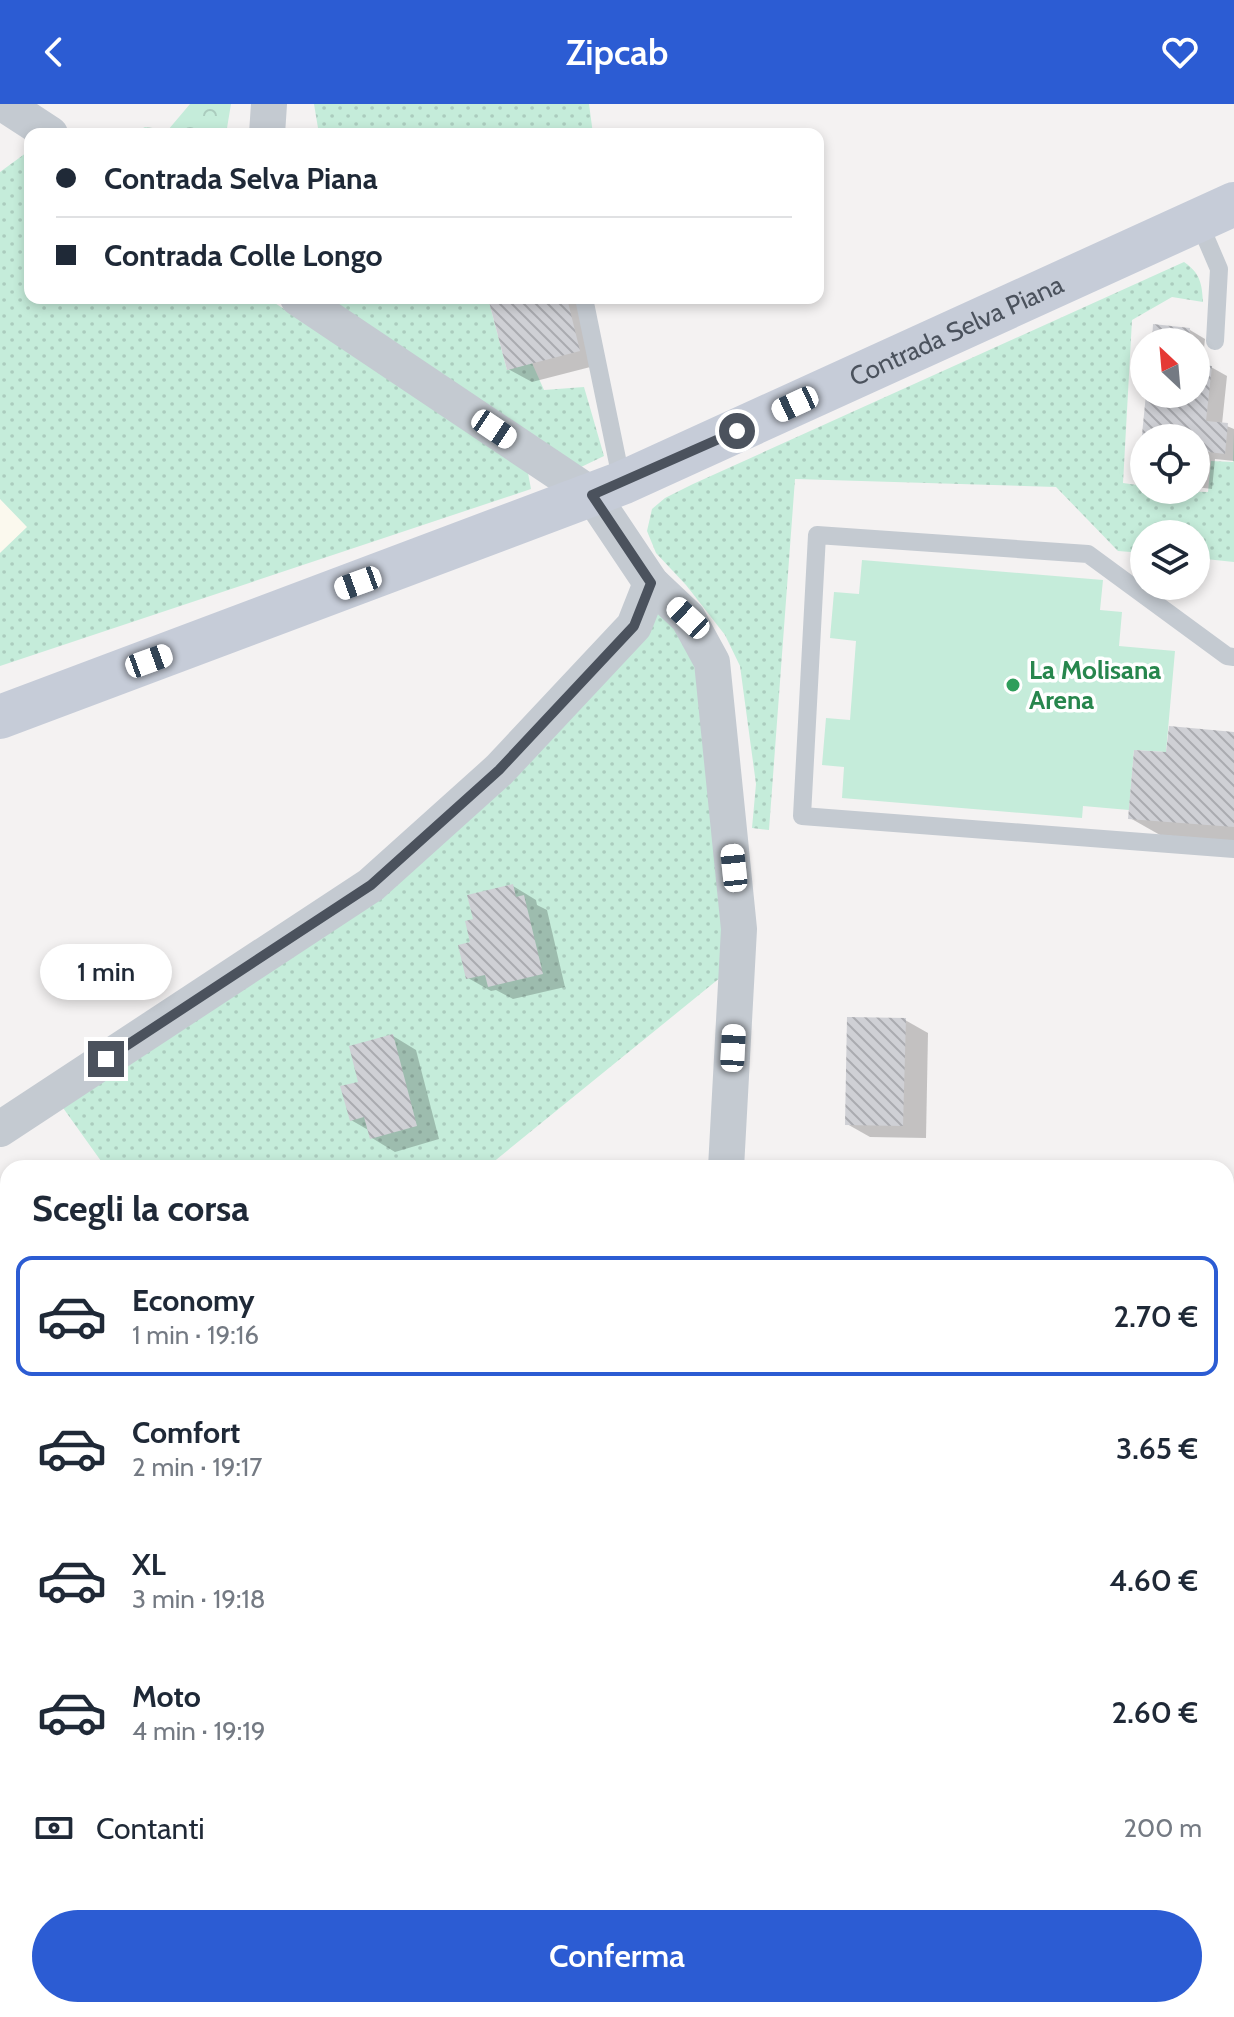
<!DOCTYPE html>
<html lang="it">
<head>
<meta charset="utf-8">
<style>
	:root { --surface:#fff; --page:#f2f2f3; --text:#1f2937; --muted:#747a83; --line:#e0e1e3; --accent:#2c5cd3 }
	body { margin:0; font-family:Cabin,sans-serif; background:var(--page); color:var(--text); height:100vh; display:flex; flex-direction:column; font-size:30px; white-space:nowrap }
	* { box-sizing:border-box; margin:0 }
	p { font-size:26px; color:var(--muted) }
	.icon { flex:none; width:44px; height:44px; fill:none; stroke:currentColor; stroke-width:2; stroke-linecap:round; stroke-linejoin:round }
	.map { position:relative; flex:1; overflow:hidden }
	.sheet { position:absolute; left:0px; top:1056px; width:1234px; height:858px; display:flex; flex-direction:column; background:var(--surface); border-radius:24px 24px 0 0; box-shadow:0 4px 12px #0003 }
	.sheet>* { flex:none }
	.top-card { position:absolute; left:24px; top:24px; width:800px; height:176px; border-radius:16px; box-shadow:0 4px 12px #0003; display:grid; align-content:center; height:176px; padding:0 32px; background:var(--surface) }
	.needle { width:52px; rotate:334deg }
	.tools { position:absolute; left:1130px; top:224px; display:grid; gap:16px }
	.tools a { display:grid; place-items:center; width:80px; height:80px; border-radius:50%; background:var(--surface); box-shadow:0 4px 12px #0003; font-size:40px }
	.end { position:absolute; width:36px; height:36px; margin:-18px; border:10px solid #4b525d; background:#fff; box-shadow:0 0 0 4px #fff }
	.from { border-radius:50% }
	.bubble { position:absolute; height:56px; border-radius:28px; background:var(--surface); box-shadow:0 4px 12px #0003; font-size:26px; font-weight:600; line-height:56px; text-align:center }
	.car { position:absolute; width:24px; height:48px; margin:-24px -12px; border-radius:10px; box-shadow:0 0 6px 2px #0007; background:linear-gradient(#fff 24%,#345 0 40%,#fff 0 76%,#345 0 86%,#fff 0) }
	.top-card b { display:flex; align-items:center; gap:28px; height:76px; font-size:30px }
	.top-card b+b { border-top:2px solid var(--line) }
	.top-card i { width:20px; height:20px; background:var(--text) }
	ul { padding:0; list-style:none }
	li { display:flex; align-items:center; gap:24px; height:120px; margin:0 16px 12px; padding:0 16px; border:4px solid transparent; border-radius:16px }
	li div { flex:1 }
	li b { display:block; font-size:30px }
	li em { font-style:normal; font-weight:600 }
	li.current { border-color:var(--accent) }
	li>.icon { width:72px; height:72px; stroke-width:1.5 }
	h2 { padding:0 32px; font-size:36px; line-height:96px }
	.pay { display:flex; align-items:center; gap:20px; height:88px; padding:0 32px; font-size:30px }
	.pay p { margin-inline-start:auto }
	.action { display:flex; gap:16px; margin-top:auto; padding:16px 32px }
	.action a { flex:1; height:92px; border-radius:48px; background:var(--accent); color:#fff; font-size:32px; font-weight:600; line-height:92px; text-align:center }
	header { display:flex; justify-content:space-between; align-items:center; height:104px; padding:0 32px; background:var(--accent); color:#fff; font-size:36px; font-weight:600 }
	.map>svg:first-child { display:block }
	.commercial { fill:#fbf9ee }
	.grass { fill:url(#grass-dots) }
	.forest { fill:url(#forest-crowns) }
	.pitch { fill:#c5ecda }
	.shadow { fill:#0003 }
	.building { fill:url(#building-back-hatch) }
	.lines { fill:none; stroke-linecap:round; stroke-linejoin:round }
	.lane { stroke:#c4cad1; stroke-width:18 }
	.street { stroke:#c4cad1; stroke-width:36 }
	.secondary { stroke:#c6ccd8; stroke-width:44 }
	.route { stroke:#4b525d; stroke-width:10 }
	.leisure-dot { fill:#2e9e5b; stroke:#fff; stroke-width:3 }
	.labels { text-anchor:middle; stroke-width:7; stroke-linejoin:round; paint-order:stroke }
	.street-label { font-size:26px; fill:#4b525d; stroke:#fff }
	.leisure-label { font-size:26px; font-weight:bold; fill:#27864d; stroke:#fff; text-anchor:start }
</style>
</head>
<body>
<header><svg class="icon" aria-label="back" viewBox="0 0 24 24"><path d="M15 5l-7 7 7 7"/></svg>Zipcab<svg class="icon" aria-label="heart" viewBox="0 0 24 24"><path d="M12 20l-8-8c-3-5 5-10 8-4 3-6 11-1 8 4z"/></svg></header>
<div class="map">
<svg width="1234" height="1913" viewBox="0 0 1234 1913">
	<defs>
		<pattern id="grass-dots" width="8" height="8" patternUnits="userSpaceOnUse" patternTransform="scale(2)"><rect width="8" height="8" fill="#c5ecda"/><path d="M2 2h.1M6 6h.1" fill="none" stroke="#abccbe" stroke-width="1.8" stroke-linecap="round"/></pattern>
		<pattern id="forest-crowns" width="20" height="18" patternUnits="userSpaceOnUse" patternTransform="scale(2)"><rect width="20" height="18" fill="#c5ecda"/><path d="M2 6a3 3 0 1 1 6 0M12 15a3 3 0 1 1 6 0" fill="none" stroke="#abccbe"/></pattern>
		<pattern id="building-back-hatch" width="6" height="6" patternUnits="userSpaceOnUse" patternTransform="scale(2)"><rect width="6" height="6" fill="#cfd0d5"/><path d="M-1 5l2 2M0 0l6 6M5-1l2 2" fill="none" stroke="#aaabb0"/></pattern>
	</defs>
	<rect width="100%" height="100%" fill="#f4f2f2"/>
	<polygon class="commercial" points="0,395 28,423 0,449"/>
	<g class="grass">
		<polygon points="314,0 589,0 593,30 319,30"/>
		<polygon points="30,46 30,194 267,194 512,351 528,369 531,385 0,562 0,449 27,423 0,395 0,68"/>
		<path d="M1184 158C1200 169 1202 179 1203 198L1172 193 1132 216 1123 379 1144 382V386L1208 388 1211 357 1233 358 1234 328V458L1196 454V430H1144V449L1118 447 1056 383 795 375 769 726 752 724 756 680 740 562 725 531 686 481 656 449 647 427 652 405 665 394 693 380Z"/>
		<polygon points="328,194 488,194 507,266 532,259 544,286 584,283 604,352 579,364"/>
		<polygon points="656,498 703,568 727,837 721,873 486,1064 106,1064 61,1001 375,795"/>
	</g>
	<polygon class="forest" points="190,0 231,0 226,30 131,30 145,23 168,26"/>
	<polygon class="pitch" points="862,456 1103,476 1100,506 1122,508 1119,542 1175,547 1166,648 1134,646 1129,706 1083,702 1082,714 842,694 844,663 822,661 826,614 850,616 856,537 830,534 834,488 859,490"/>
	<g class="shadow">
		<polygon points="490,194 586,194 602,260 532,278 508,265"/>
		<polygon points="1190,226 1205,235 1202,263 1211,263 1227,272 1222,320 1234,325 1234,357 1215,355 1212,385 1196,383 1196,334 1144,334 1144,372 1140,370 1148,290 1196,290 1196,238 1154,238"/>
		<polygon points="1234,630 1234,737 1160,731 1130,714"/>
		<polygon points="513,782 536,796 537,801 547,806 565,883 513,895 496,886 491,887 468,874 475,817"/>
		<polygon points="905,916 928,929 926,1034 870,1033 847,1020"/>
		<polygon points="393,932 416,946 439,1035 395,1048 372,1034 370,1027 351,1016 361,979"/>
		<rect x="1226" y="1192" width="8" height="250"/>
		<polygon points="439,1906 503,1906 499,1913 435,1913"/>
		<polygon points="623,1906 934,1906 933,1913 622,1913"/>
	</g>
	<g class="building">
		<polygon points="488,194 567,194 580,247 507,266"/>
		<polygon points="1153,220 1190,224 1189,238 1152,238"/>
		<polygon points="1196,260 1212,262 1206,317 1228,319 1225,350 1200,347 1198,366 1196,366 1196,334 1144,334 1144,372 1138,371 1146,290 1196,290"/>
		<polygon points="1169,622 1234,628 1234,723 1128,715 1134,646 1166,648"/>
		<polygon points="513,780 516,793 524,791 543,870 488,883 485,871 466,875 458,841 470,838 465,817 473,815 467,791"/>
		<polygon points="847,913 906,914 903,1022 845,1021"/>
		<polygon points="393,930 417,1022 370,1035 364,1013 350,1017 340,982 358,978 349,942"/>
		<rect x="1226" y="1190" width="8" height="236"/>
		<polygon points="436,1906 472,1906 469,1913 432,1913"/>
		<polygon points="621,1906 903,1906 903,1913 620,1913"/>
	</g>
	<g class="lines">
		<g class="lane">
			<polyline points="1198,116 1219,165 1215,237"/>
			<polyline points="584,194 622,379"/>
			<polyline points="1234,553 1227,552 1088,450 817,431 802,712 1234,745"/>
			<polyline points="1226,1864 1234,1860"/>
			<polyline points="1154,1913 1160,1906"/>
		</g>
		<g class="street">
			<polyline points="4,0 50,30"/>
			<polyline points="267,30 269,0"/>
			<polyline points="298,194 592,391 651,479 688,514 712,558 739,825 726,1064"/>
			<polyline points="0,1025 371,781 499,666 634,522 651,479"/>
			<polyline points="316,1913 320,1906"/>
		</g>
		<path class="secondary" id="s1" d="M0 613 622 379 1234 100"/>
	</g>
	<g class="lines">
		<polyline class="route" points="106,955 371,781 499,666 634,522 651,479 592,391 737,327"/>
	</g>
	<circle class="leisure-dot" cx="1013" cy="581" r="8"/>
	<g class="labels">
		<g class="street-label">
			<text dy="9" stroke="none"><textPath href="#s1" startOffset="1032">Contrada Selva Piana</textPath></text>
		</g>
		<g class="leisure-label">
			<text x="1029" y="575">La Molisana<tspan x="1029" dy="30">Arena</tspan></text>
		</g>
	</g>
</svg>
<div class="tools">
<a><svg class="needle" viewBox="-14 -14 28 28"><path d="M0-13l5 13h-10z" fill="#e53935"/><path d="M0 13l5-13h-10z" fill="#747a83"/></svg></a>
<a><svg class="icon" aria-label="locate" viewBox="0 0 24 24"><circle cx="12" cy="12" r="6"/><path d="M12 2v4M12 18v4M2 12h4M18 12h4"/></svg></a>
<a><svg class="icon" aria-label="layers" viewBox="0 0 24 24"><path d="M12 4l9 5-9 5-9-5zM3 14l9 5 9-5"/></svg></a>
</div>
<i class="end from" style="left:737px;top:327px"></i>
<i class="end" style="left:106px;top:955px"></i>
<div class="bubble" style="left:40px;top:840px;width:132px">1 min</div>
<i class="car" style="left:795px;top:300px;rotate:245deg"></i>
<i class="car" style="left:494px;top:325px;rotate:124deg"></i>
<i class="car" style="left:358px;top:479px;rotate:250deg"></i>
<i class="car" style="left:688px;top:514px;rotate:313deg"></i>
<i class="car" style="left:149px;top:557px;rotate:70deg"></i>
<i class="car" style="left:734px;top:764px;rotate:354deg"></i>
<i class="car" style="left:733px;top:944px;rotate:3deg"></i>
<div class="top-card">
<b><i class="from"></i>Contrada Selva Piana</b>
<b><i></i>Contrada Colle Longo</b>
</div>
<section class="sheet">
<h2>Scegli la corsa</h2>
<ul>
<li class="current"><svg class="icon" aria-label="car" viewBox="0 0 24 24"><path d="M5 17H2v-5l4-1 3-4h7l3 4 3 1v5h-3M9 17h6M6 11h13"/><circle cx="7" cy="17" r="2"/><circle cx="17" cy="17" r="2"/></svg><div><b>Economy</b><p>1 min · 19:16</p></div><em>2.70 €</em></li>
<li><svg class="icon" aria-label="car" viewBox="0 0 24 24"><path d="M5 17H2v-5l4-1 3-4h7l3 4 3 1v5h-3M9 17h6M6 11h13"/><circle cx="7" cy="17" r="2"/><circle cx="17" cy="17" r="2"/></svg><div><b>Comfort</b><p>2 min · 19:17</p></div><em>3.65 €</em></li>
<li><svg class="icon" aria-label="car" viewBox="0 0 24 24"><path d="M5 17H2v-5l4-1 3-4h7l3 4 3 1v5h-3M9 17h6M6 11h13"/><circle cx="7" cy="17" r="2"/><circle cx="17" cy="17" r="2"/></svg><div><b>XL</b><p>3 min · 19:18</p></div><em>4.60 €</em></li>
<li><svg class="icon" aria-label="car" viewBox="0 0 24 24"><path d="M5 17H2v-5l4-1 3-4h7l3 4 3 1v5h-3M9 17h6M6 11h13"/><circle cx="7" cy="17" r="2"/><circle cx="17" cy="17" r="2"/></svg><div><b>Moto</b><p>4 min · 19:19</p></div><em>2.60 €</em></li>
</ul>
<div class="pay"><svg class="icon" aria-label="cash" viewBox="0 0 24 24"><path d="M3 7h18v10H3z"/><circle cx="12" cy="12" r="2"/></svg>Contanti<p>200 m</p></div>
<div class="action"><a>Conferma</a></div>
</section>
</div>
</body>
</html>
